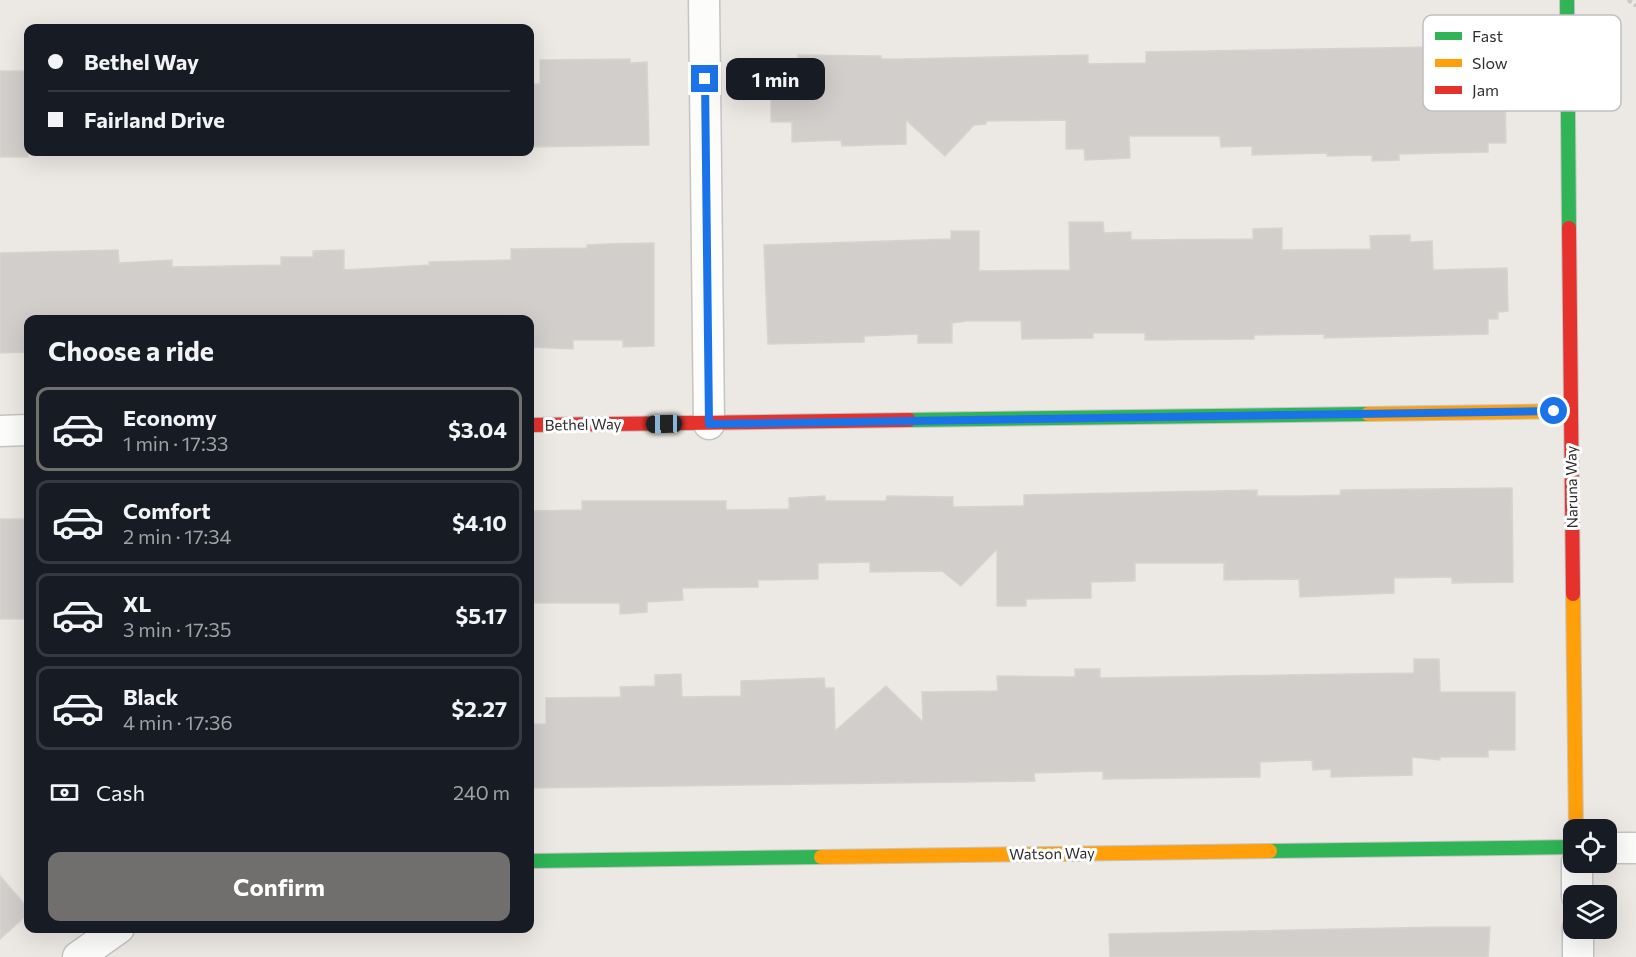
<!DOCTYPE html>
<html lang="en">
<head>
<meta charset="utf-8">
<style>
	:root { --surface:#171b24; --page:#242831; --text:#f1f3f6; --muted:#9ea1a6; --line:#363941; --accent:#706f6e }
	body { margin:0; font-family:Commissioner,sans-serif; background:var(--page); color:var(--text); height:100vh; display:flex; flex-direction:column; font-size:22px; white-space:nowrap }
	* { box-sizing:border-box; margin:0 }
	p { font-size:20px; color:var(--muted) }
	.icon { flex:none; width:33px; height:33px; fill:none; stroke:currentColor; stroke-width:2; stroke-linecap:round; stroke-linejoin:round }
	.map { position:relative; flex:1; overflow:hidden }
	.panel { position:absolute; left:24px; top:315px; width:510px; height:618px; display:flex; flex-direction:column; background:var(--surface); border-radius:12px; box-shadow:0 6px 24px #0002 }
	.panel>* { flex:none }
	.banner { position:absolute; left:24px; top:24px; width:510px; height:132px; border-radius:12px; box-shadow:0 6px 24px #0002; display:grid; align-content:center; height:132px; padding:0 24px; background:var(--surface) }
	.tools { position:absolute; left:1563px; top:819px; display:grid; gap:12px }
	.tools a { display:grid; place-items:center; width:54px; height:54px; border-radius:12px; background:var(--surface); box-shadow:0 6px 24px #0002; font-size:30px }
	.end { position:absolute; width:27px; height:27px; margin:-14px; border:8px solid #1a73e8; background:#fff; box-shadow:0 0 0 3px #fff }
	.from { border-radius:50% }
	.bubble { position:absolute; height:42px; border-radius:12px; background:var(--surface); box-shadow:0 6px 24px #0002; font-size:20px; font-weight:700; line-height:42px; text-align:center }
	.car { position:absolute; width:18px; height:36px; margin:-18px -9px; border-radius:8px; box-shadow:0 0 4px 2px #0007; background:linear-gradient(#222 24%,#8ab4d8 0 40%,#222 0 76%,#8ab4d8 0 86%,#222 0) }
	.banner b { display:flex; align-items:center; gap:21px; height:57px; font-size:22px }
	.banner b+b { border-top:2px solid var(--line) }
	.banner i { width:15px; height:15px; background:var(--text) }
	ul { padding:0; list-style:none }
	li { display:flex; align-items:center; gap:18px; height:84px; margin:0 12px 9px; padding:0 12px; border:3px solid var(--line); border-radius:12px }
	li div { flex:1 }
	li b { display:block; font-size:22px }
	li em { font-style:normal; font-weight:700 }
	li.selected { border-color:var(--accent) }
	li>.icon { width:54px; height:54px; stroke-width:1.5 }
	h2 { padding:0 24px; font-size:27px; line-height:72px }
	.pay { display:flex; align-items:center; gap:15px; height:66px; padding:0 24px; font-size:22px }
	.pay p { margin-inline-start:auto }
	.primary-button { display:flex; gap:12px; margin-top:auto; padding:12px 24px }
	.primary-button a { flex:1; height:69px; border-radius:12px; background:var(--accent); color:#fff; font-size:24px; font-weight:700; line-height:69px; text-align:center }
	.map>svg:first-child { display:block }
	.building { fill:#d1cecb; stroke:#d7d4d0; stroke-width:1.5 }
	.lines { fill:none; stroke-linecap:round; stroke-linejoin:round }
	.street-casing { stroke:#c5c4c5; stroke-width:33 }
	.fast-casing { stroke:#c5c4c5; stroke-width:16 }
	.slow-casing { stroke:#c5c4c5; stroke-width:16 }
	.jam-casing { stroke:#c5c4c5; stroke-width:16 }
	.path { stroke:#c9c9c8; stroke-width:4; stroke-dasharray:4.5 3; stroke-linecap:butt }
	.street { stroke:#fcfcfb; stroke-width:30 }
	.fast { stroke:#30b455; stroke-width:14 }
	.slow { stroke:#ff9f0a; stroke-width:14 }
	.jam { stroke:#e5322d; stroke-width:14 }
	.route { stroke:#1a73e8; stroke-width:8 }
	.labels { text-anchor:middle; stroke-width:6; stroke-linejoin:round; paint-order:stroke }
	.street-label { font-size:15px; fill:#2e2e2e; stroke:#fff }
	.key { fill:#fff; stroke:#c0c0c0; stroke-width:1.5 }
	.key-label { font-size:16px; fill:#2e2e2e }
</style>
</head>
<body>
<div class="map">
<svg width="1636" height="957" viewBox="0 0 1636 957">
	<rect width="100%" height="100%" fill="#ece8e4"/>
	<g class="building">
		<polygon points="1431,47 1431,50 1504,48 1506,143 1488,143 1488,152 1399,154 1399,160 1372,161 1372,155 1327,156 1327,153 1252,155 1252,146 1221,147 1220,136 1129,136 1130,158 1085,160 1084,149 1066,149 1066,120 986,121 986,124 974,125 945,156 906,120 906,144 842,146 841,140 792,142 792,122 771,122 771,73 786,73 786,59 798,59 798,55 881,56 881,59 904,59 1088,55 1088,64 1146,63 1146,52"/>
		<polygon points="630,59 630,63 647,62 649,145 530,147 530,84 540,84 540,60"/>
		<rect x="0" y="71" width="28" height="86"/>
		<polygon points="1069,222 1103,222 1104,233 1131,232 1131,240 1253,239 1253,229 1282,228 1282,250 1371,249 1370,236 1410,235 1410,242 1432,241 1433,270 1507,268 1508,311 1498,312 1498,319 1488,319 1488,334 1324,338 1324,334 1254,335 1254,339 1145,340 1145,333 1093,333 1093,338 1022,339 1021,321 967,321 952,323 952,343 918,343 918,334 864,336 864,342 768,344 764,245 951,239 951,231 979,231 979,271 1070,270"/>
		<polygon points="654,243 654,346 623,347 623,340 573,340 573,349 530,347 530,320 28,320 28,352 0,353 0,253 118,250 119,263 172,260 172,267 281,265 281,257 313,257 313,251 344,250 344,270 430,265 429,262 511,260 511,249 587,248 587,245 604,244"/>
		<polygon points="1512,488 1513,582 1452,583 1452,577 1394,578 1394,593 1300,597 1299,579 1224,580 1224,563 1135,563 1135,581 1091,582 1091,598 1026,599 1026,606 997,606 997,549 961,586 942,571 870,572 870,562 818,563 818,579 758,580 758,587 682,588 683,600 647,602 647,612 620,614 620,603 530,603 530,511 582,510 582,501 726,501 726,510 789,509 789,498 825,496 825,501 886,501 887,496 953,497 953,507 1024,506 1024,495 1257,490 1257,496 1302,496 1340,495 1341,490"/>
		<rect x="0" y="519" width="28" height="100"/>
		<polygon points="1414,659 1439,659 1440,692 1515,692 1515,750 1488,750 1488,757 1440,757 1440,760 1412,757 1412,775 1331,777 1331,769 1313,770 1312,760 1260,762 1260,777 1103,779 1103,771 1034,773 1035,781 530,788 530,724 546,724 546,698 621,697 620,687 655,686 655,675 681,674 682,697 741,696 741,681 824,678 825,688 834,688 835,731 886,686 923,722 922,692 998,691 997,676 1075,677 1075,669 1100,669 1100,678 1414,673"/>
		<polygon points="0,876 28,908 28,914 0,939"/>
		<polygon points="1441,927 1490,927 1488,957 1110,957 1109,934"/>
	</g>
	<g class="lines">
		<g class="street-casing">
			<g id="street">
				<polyline points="704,0 709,424"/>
				<polyline points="0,431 28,430"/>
				<polyline points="1606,848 1636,848"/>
				<polyline points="1577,862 1577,896"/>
				<polyline points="1578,928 1578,957"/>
				<polyline points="78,957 119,928"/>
			</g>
		</g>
		<g class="fast-casing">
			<g id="fast">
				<polyline points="1567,0 1569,228"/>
				<polyline points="909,420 1368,414"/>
				<polyline points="1270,851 1574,847"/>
				<polyline points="530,861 821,857"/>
			</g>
		</g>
		<g class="slow-casing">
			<g id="slow">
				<polyline points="1368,414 1571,411"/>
				<polyline points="1573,594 1576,830"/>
				<polyline points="821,857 1270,851"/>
			</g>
		</g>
		<g class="jam-casing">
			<g id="jam">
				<polyline points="1569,228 1573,594"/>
				<polyline points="530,425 909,420"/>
			</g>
		</g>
		<polyline class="path" points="1628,0 1636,6"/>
		<use href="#street" class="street"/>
		<use href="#fast" class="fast"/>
		<use href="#slow" class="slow"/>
		<use href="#jam" class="jam"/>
	</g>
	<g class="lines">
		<polyline class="route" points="705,79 709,424 1554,411"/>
	</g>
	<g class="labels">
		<g class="street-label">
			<text transform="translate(583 425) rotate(-1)" y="5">Bethel Way</text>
			<text transform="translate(1572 487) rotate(-91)" y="5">Naruna Way</text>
			<text transform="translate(1052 854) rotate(-1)" y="5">Watson Way</text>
		</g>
	</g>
	<rect x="1423" y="15" width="198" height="96" rx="9" class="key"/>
	<rect x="1435" y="32" width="27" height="8" fill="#30b455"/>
	<rect x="1435" y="59" width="27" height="8" fill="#ff9f0a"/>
	<rect x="1435" y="86" width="27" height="8" fill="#e5322d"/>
	<g class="key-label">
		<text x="1472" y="42">Fast</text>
		<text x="1472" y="69">Slow</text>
		<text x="1472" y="96">Jam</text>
	</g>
</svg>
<div class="tools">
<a><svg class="icon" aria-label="locate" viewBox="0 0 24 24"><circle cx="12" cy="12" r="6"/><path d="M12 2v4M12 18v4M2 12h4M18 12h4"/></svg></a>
<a><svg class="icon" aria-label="layers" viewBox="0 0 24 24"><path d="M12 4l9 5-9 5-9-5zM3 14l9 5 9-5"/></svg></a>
</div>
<i class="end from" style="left:1554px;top:411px"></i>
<i class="end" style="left:705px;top:79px"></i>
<div class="bubble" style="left:726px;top:58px;width:99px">1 min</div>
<i class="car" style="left:664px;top:424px;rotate:269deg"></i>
<div class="banner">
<b><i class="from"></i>Bethel Way</b>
<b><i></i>Fairland Drive</b>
</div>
<section class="panel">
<h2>Choose a ride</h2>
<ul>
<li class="selected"><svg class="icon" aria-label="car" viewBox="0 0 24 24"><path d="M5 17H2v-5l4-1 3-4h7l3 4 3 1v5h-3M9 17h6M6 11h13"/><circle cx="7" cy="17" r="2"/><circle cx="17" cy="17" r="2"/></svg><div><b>Economy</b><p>1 min · 17:33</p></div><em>$3.04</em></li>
<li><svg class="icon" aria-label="car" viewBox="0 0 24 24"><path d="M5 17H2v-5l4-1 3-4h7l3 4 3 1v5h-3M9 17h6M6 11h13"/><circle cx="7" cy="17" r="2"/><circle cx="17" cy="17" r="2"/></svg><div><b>Comfort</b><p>2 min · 17:34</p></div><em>$4.10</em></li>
<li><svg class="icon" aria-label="car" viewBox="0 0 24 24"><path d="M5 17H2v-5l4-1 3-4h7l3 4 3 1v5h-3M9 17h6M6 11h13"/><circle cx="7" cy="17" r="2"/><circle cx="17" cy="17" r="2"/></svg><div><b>XL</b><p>3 min · 17:35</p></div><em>$5.17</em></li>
<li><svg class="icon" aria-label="car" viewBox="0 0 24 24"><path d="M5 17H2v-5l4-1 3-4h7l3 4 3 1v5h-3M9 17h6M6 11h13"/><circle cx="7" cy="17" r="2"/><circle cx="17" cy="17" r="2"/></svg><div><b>Black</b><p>4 min · 17:36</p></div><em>$2.27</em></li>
</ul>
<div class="pay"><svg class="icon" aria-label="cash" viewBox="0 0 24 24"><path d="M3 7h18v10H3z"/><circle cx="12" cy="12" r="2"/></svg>Cash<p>240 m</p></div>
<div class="primary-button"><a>Confirm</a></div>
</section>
</div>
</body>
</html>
